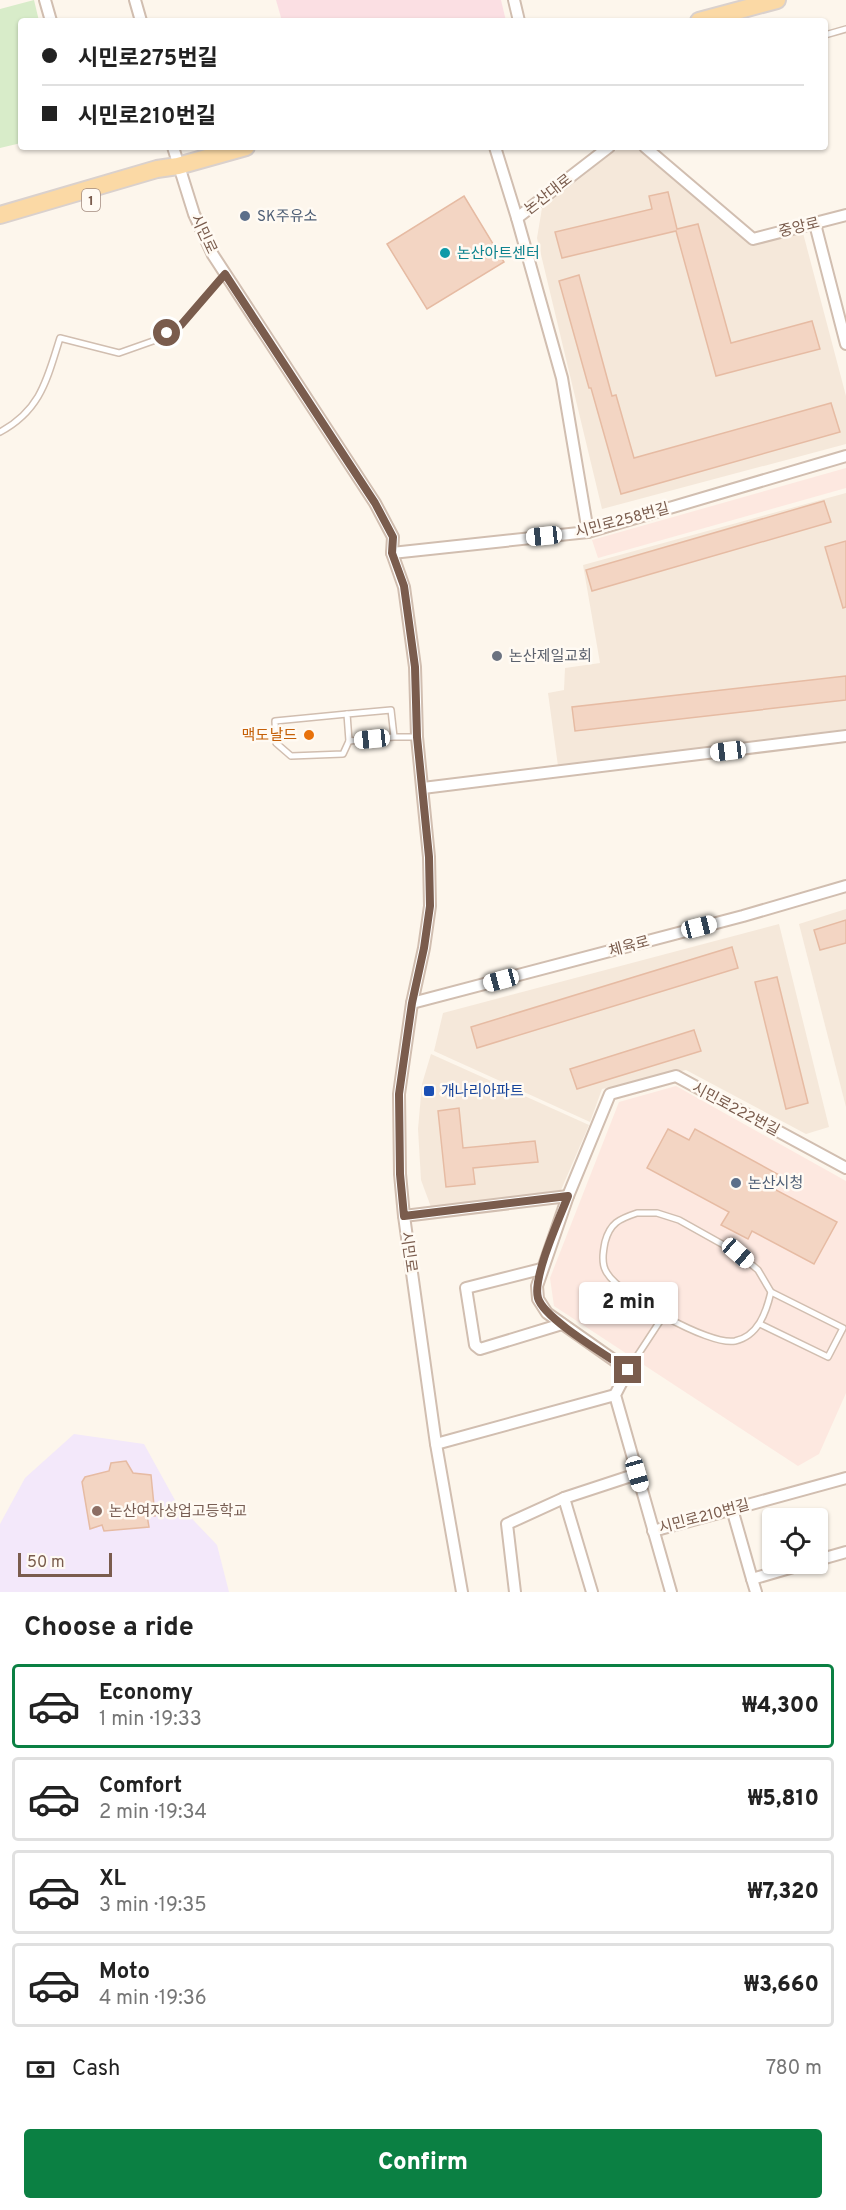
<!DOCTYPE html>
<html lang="en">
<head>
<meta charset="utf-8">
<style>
	:root { --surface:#fff; --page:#f2f2f2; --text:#222; --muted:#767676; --line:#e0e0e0; --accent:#0b8043 }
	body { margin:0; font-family:Overpass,"Noto Sans KR",sans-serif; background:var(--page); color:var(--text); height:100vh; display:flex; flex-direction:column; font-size:22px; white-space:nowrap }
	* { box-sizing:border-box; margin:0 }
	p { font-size:20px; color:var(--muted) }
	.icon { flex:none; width:33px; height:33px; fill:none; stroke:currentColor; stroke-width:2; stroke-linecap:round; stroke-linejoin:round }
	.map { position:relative; height:1592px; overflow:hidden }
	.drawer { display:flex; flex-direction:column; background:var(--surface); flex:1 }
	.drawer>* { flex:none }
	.top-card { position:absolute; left:18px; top:18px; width:810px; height:132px; border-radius:6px; box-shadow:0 2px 4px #0004; display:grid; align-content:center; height:132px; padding:0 24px; background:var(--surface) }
	.controls { position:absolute; left:762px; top:1508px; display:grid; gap:12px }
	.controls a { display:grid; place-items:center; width:66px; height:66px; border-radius:6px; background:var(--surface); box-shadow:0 2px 4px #0004; font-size:30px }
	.scale { position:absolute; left:18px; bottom:15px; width:94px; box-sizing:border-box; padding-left:6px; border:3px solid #7a5c4d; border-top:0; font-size:16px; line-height:21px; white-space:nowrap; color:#7a5c4d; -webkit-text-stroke:4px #fffaf3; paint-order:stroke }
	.end { position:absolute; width:27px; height:27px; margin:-14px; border:8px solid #7a5c4d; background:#fff; box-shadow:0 0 0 3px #fff }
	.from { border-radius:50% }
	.bubble { position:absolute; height:42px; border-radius:6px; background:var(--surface); box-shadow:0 2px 4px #0004; font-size:20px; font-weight:800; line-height:42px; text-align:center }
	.car { position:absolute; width:18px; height:36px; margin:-18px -9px; border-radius:8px; box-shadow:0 0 4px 2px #0007; background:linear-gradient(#fff 24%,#345 0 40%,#fff 0 76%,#345 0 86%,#fff 0) }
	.top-card b { display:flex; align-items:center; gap:21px; height:57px; font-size:22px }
	.top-card b+b { border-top:2px solid var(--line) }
	.top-card i { width:15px; height:15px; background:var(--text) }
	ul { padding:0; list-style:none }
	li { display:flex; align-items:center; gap:18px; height:84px; margin:0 12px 9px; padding:0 12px; border:3px solid var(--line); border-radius:6px }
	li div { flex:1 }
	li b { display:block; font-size:22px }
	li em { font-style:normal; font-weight:800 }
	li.active { border-color:var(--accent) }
	li>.icon { width:54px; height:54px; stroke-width:1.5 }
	h2 { padding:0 24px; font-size:27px; line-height:72px }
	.pay { display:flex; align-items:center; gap:15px; height:66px; padding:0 24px; font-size:22px }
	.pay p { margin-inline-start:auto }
	.primary-button { display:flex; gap:12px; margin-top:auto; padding:12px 24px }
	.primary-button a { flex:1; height:69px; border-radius:6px; background:var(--accent); color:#fff; font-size:24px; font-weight:800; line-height:69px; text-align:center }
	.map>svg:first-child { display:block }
	.residential { fill:#f5e8da }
	.commercial { fill:#fde8e0 }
	.education { fill:#f3e8fa }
	.medical { fill:#fbdfe3 }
	.green { fill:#d8ecc9 }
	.building { fill:#f3d5c3; stroke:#e6bba3; stroke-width:1.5 }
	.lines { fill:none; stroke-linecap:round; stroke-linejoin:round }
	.service-casing { stroke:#d1beb0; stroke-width:8 }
	.minor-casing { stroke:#d1beb0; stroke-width:14 }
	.primary-casing { stroke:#dad1cd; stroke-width:20 }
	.service { stroke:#fff; stroke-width:5 }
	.minor { stroke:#fff; stroke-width:10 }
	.primary { stroke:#fbd9a5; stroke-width:16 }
	.route { stroke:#7a5c4d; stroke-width:8 }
	.service-dot { fill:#5c6f8a; stroke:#fffaf3; stroke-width:2 }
	.culture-dot { fill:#0f9aa8; stroke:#fffaf3; stroke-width:2 }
	.worship-dot { fill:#6b7280; stroke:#fffaf3; stroke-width:2 }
	.food-dot { fill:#e8710a; stroke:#fffaf3; stroke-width:2 }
	.transit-dot { fill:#1a4fb4; stroke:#fffaf3; stroke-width:2 }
	.education-dot { fill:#8d6e63; stroke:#fffaf3; stroke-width:2 }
	.labels { text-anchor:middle; stroke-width:5; stroke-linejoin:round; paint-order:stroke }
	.shield { fill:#fffaf3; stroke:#a28b7f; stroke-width:1.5 }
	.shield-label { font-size:14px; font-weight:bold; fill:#7a5c4d }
	.street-label { font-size:15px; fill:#7a5c4d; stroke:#fffaf3 }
	.service-label { font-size:15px; fill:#4e5e75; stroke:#fffaf3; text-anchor:start }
	.culture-label { font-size:15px; fill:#0d838f; stroke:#fffaf3; text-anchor:start }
	.worship-label { font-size:15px; fill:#5b616d; stroke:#fffaf3; text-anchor:start }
	.food-label { font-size:15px; fill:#c56008; stroke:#fffaf3; text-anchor:end }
	.transit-label { font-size:15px; fill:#164399; stroke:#fffaf3; text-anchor:start }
	.education-label { font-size:15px; fill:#785e54; stroke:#fffaf3; text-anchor:start }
</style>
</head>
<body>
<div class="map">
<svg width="846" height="1592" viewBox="0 0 846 1592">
	<rect width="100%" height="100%" fill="#fdf6ec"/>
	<g class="residential">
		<polygon points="620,147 635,147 752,244 803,233 846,396 846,444 602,509 537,238 542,208"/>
		<polygon points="846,493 846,729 558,766 548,693 564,690 565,668 600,663 583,565"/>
		<polygon points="846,909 846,1107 799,924"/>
		<polygon points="779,924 829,1127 806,1134 686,1070 602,1089 590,1122 434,1051 443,1013"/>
		<polygon points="431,1054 589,1125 561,1190 431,1207 421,1180 418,1129 422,1084"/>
	</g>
	<g class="commercial">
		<polygon points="846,468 846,488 598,558 592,540"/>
		<polygon points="676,1086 846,1181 846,1393 819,1454 798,1466 554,1306 550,1278 619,1102"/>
	</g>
	<polygon class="education" points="74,1434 144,1444 176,1502 217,1545 229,1592 0,1592 0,1524 25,1478"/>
	<polygon class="medical" points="276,0 501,0 506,21 282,21"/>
	<polygon class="green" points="34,0 39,21 21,21 21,143 0,148 0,9"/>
	<g class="building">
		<polygon points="668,192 677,229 698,224 731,343 812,321 820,349 716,376 676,231 562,258 555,232 652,209 649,196"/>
		<polygon points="464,196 504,262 427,309 387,244"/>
		<polygon points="579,275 612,396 616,395 634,458 831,403 840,432 621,494 591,388 589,388 559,281"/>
		<polygon points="824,501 831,522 592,591 586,570"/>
		<polygon points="846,541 846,607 843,608 825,547"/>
		<polygon points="846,676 846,700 575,731 572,707"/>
		<polygon points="846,920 846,943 820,950 814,930"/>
		<polygon points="732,947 738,968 477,1048 471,1027"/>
		<polygon points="777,977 808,1103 786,1109 755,982"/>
		<polygon points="694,1030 701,1051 577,1089 570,1069"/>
		<polygon points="459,1108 463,1148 535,1141 538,1162 473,1168 475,1184 446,1187 438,1111"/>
		<polygon points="668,1129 689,1140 695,1129 781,1176 774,1189 837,1222 814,1264 752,1231 748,1239 721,1225 729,1212 647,1168"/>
		<polygon points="126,1461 133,1473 151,1475 155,1516 147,1515 149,1527 104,1531 102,1525 90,1529 82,1482 85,1477 109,1471 111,1463"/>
	</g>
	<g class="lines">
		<g class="service-casing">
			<g id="service">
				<polyline points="825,35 846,29"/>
				<path d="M0 432C41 410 47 379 60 338L119 353 153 341 181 325 225 274"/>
				<polyline points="347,714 275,721 276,743 291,756 343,754 349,741"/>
				<polyline points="394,737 391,710 347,714 349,741 394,737 417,737"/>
				<path d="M637 1213H657L679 1220 738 1253 758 1270 771 1292C766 1313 758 1336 735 1341 709 1346 620 1295 607 1273 601 1264 603 1252 605 1242 610 1223 619 1219 637 1213Z"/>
				<polyline points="760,1324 828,1357 843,1328 771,1292"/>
				<polyline points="628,1370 664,1315"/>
			</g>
		</g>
		<g class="minor-casing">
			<g id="minor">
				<polyline points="45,0 51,21"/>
				<polyline points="135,0 141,21"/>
				<polyline points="514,0 519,21"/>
				<polyline points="173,147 194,214 213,255 375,503 393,537 392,553 404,587 415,667 417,737 429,857 430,906 424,948 412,1003 399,1094 400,1174 404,1216 436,1444 462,1592"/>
				<polyline points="495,147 517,218 562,378 588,532"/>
				<polyline points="645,147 753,239 846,215"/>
				<polyline points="517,218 609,147"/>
				<polyline points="815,224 846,344"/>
				<polyline points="392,553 588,532 846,456"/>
				<polyline points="423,788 846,736"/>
				<polyline points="412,1003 743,916 846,886"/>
				<polyline points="404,1216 568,1196"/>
				<polyline points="541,1269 466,1288 475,1345 480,1349 562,1324"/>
				<polyline points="436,1444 615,1395"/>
				<polyline points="564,1498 592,1592"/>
				<polyline points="732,1509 752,1579"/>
				<polyline points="653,1531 846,1478"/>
				<polyline points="818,1560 846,1552"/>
				<polyline points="515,1592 507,1524 564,1498 637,1474"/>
				<polyline points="671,1592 615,1395 628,1370 547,1313 538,1299 537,1286 568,1196 610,1094 676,1076 846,1168"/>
				<polyline points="756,1592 752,1579 807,1563"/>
			</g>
		</g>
		<g class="primary-casing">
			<g id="primary">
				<polyline points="699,21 777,0"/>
				<polyline points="0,215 157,169 178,166 246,147"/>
			</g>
		</g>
		<use href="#service" class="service"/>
		<use href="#minor" class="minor"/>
		<use href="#primary" class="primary"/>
	</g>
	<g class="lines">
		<path class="route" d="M167 333 181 325 225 274 375 503 393 537 392 553 404 586 415 667 417 737 429 857 430 906 424 948 412 1003 399 1094 400 1174 404 1216 568 1196C560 1217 532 1278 538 1298 544 1319 608 1356 628 1370"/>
	</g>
	<g class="service-dot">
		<circle cx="245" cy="216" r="6"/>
		<circle cx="736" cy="1183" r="6"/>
	</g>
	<circle class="culture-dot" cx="445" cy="253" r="6"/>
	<circle class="worship-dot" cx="497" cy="656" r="6"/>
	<circle class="food-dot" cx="309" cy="735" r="6"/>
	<rect class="transit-dot" x="423" y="1085" width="12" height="12" rx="3"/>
	<circle class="education-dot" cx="97" cy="1511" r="6"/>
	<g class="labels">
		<rect class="shield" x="82" y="189" width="18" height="22" rx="4.5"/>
		<g class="shield-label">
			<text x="91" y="205">1</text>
		</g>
		<g class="street-label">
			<text transform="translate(548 194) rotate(-38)" y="5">논산대로</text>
			<text transform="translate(799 227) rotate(-14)" y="5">중앙로</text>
			<text transform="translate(204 234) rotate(65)" y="5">시민로</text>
			<text transform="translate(622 520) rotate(-15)" y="5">시민로258번길</text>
			<text transform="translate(629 946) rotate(-15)" y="5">체육로</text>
			<text transform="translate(736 1109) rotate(28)" y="5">시민로222번길</text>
			<text transform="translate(409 1252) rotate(82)" y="5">시민로</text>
			<text transform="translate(704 1516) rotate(-15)" y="5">시민로210번길</text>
		</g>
		<g class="service-label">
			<text x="257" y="221">SK주유소</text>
			<text x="748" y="1188">논산시청</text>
		</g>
		<g class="culture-label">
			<text x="457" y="258">논산아트센터</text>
		</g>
		<g class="worship-label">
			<text x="509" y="661">논산제일교회</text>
		</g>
		<g class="food-label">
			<text x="297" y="740">맥도날드</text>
		</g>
		<g class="transit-label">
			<text x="441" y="1096">개나리아파트</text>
		</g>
		<g class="education-label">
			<text x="109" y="1516">논산여자상업고등학교</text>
		</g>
	</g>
</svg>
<div class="controls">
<a><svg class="icon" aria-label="locate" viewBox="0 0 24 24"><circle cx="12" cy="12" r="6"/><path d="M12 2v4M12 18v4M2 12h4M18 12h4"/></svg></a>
</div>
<div class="scale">50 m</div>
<i class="end from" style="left:167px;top:333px"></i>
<i class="end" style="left:628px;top:1370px"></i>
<div class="bubble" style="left:579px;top:1282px;width:99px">2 min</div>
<i class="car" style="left:544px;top:536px;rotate:264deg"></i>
<i class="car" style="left:372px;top:739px;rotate:264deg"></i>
<i class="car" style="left:728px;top:751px;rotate:263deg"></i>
<i class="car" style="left:699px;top:927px;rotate:76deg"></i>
<i class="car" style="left:501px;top:980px;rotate:255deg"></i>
<i class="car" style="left:738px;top:1253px;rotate:131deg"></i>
<i class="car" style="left:637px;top:1474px;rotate:164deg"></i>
<div class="top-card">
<b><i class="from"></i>시민로275번길</b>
<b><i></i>시민로210번길</b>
</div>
</div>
<section class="drawer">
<h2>Choose a ride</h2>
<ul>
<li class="active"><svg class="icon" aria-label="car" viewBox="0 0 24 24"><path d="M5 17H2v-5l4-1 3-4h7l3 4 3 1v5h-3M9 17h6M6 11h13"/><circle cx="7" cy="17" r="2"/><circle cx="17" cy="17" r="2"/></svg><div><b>Economy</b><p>1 min · 19:33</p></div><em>₩4,300</em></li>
<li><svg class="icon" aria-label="car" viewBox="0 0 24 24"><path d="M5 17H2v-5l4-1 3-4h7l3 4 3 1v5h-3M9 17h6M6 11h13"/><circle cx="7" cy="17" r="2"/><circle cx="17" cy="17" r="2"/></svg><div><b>Comfort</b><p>2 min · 19:34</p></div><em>₩5,810</em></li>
<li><svg class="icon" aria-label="car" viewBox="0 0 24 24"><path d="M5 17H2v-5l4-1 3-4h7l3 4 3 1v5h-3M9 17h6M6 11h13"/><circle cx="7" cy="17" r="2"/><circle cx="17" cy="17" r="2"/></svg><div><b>XL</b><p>3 min · 19:35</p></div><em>₩7,320</em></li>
<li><svg class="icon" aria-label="car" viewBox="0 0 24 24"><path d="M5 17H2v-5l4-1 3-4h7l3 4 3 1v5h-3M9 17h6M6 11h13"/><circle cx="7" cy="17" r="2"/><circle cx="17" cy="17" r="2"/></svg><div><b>Moto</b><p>4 min · 19:36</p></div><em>₩3,660</em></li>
</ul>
<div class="pay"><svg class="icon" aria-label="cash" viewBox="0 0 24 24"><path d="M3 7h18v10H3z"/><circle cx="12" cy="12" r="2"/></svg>Cash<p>780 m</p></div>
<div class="primary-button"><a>Confirm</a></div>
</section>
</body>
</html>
